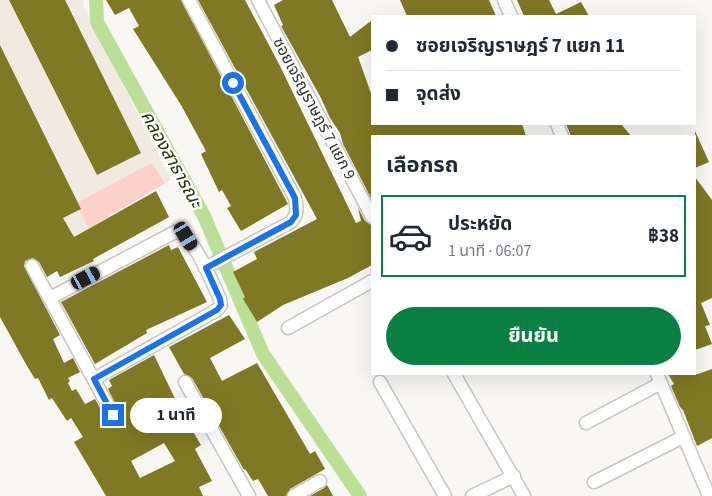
<!DOCTYPE html>
<html lang="th">
<head>
<meta charset="utf-8">
<style>
	:root { --surface:#fff; --page:#f2f2f3; --text:#1f2937; --muted:#747a83; --line:#e0e1e3; --accent:#0b8043 }
	body { margin:0; font-family:"Source Sans 3","Noto Sans Thai",sans-serif; background:var(--page); color:var(--text); height:100vh; display:flex; flex-direction:column; font-size:19px; white-space:nowrap }
	* { box-sizing:border-box; margin:0 }
	p { font-size:16px; color:var(--muted) }
	.icon { flex:none; width:28px; height:28px; fill:none; stroke:currentColor; stroke-width:2; stroke-linecap:round; stroke-linejoin:round }
	.map { position:relative; flex:1; overflow:hidden }
	.drawer { position:absolute; left:371px; top:135px; width:325px; height:240px; display:flex; flex-direction:column; background:var(--surface); border-radius:0px; box-shadow:0 5px 20px #0002 }
	.drawer>* { flex:none }
	.banner { position:absolute; left:371px; top:15px; width:325px; height:110px; border-radius:0px; box-shadow:0 5px 20px #0002; display:grid; align-content:center; height:110px; padding:0 15px; background:var(--surface) }
	.end { position:absolute; width:22px; height:22px; margin:-11px; border:6px solid #1a73e8; background:#fff; box-shadow:0 0 0 2px #fff }
	.from { border-radius:50% }
	.bubble { position:absolute; height:35px; border-radius:18px; background:var(--surface); box-shadow:0 5px 20px #0002; font-size:16px; font-weight:700; line-height:35px; text-align:center }
	.car { position:absolute; width:15px; height:30px; margin:-15px -8px; border-radius:6px; box-shadow:0 0 4px 1px #0007; background:linear-gradient(#222 24%,#8ab4d8 0 40%,#222 0 76%,#8ab4d8 0 86%,#222 0) }
	.banner b { display:flex; align-items:center; gap:18px; height:48px; font-size:19px }
	.banner b+b { border-top:1px solid var(--line) }
	.banner i { width:12px; height:12px; background:var(--text) }
	ul { padding:0; list-style:none }
	li { display:flex; align-items:center; gap:15px; height:82px; margin:0 10px 8px; padding:0 5px; border:2px solid transparent; border-radius:0px }
	li div { flex:1 }
	li b { display:block; font-size:19px }
	li em { font-style:normal; font-weight:700 }
	li.current { border-color:var(--accent) }
	li>.icon { width:45px; height:45px; stroke-width:1.5 }
	h2 { padding:0 15px; font-size:22px; line-height:60px }
	.button { display:flex; gap:10px; margin-top:auto; padding:10px 15px }
	.button a { flex:1; height:58px; border-radius:30px; background:var(--accent); color:#fff; font-size:20px; font-weight:700; line-height:58px; text-align:center }
	.map>svg:first-child { display:block }
	.built { fill:#f0eae0 }
	.green { fill:#fcd1ca }
	.lines { fill:none; stroke-linecap:round; stroke-linejoin:round }
	.canal { stroke:#bbdf97; stroke-width:14 }
	.building { fill:#7f7824; fill-rule:evenodd }
	.street-casing { stroke:#c7c5c2; stroke-width:15 }
	.street { stroke:#fff; stroke-width:12 }
	.route { stroke:#1a73e8; stroke-width:6 }
	.labels { text-anchor:middle; stroke-width:5; stroke-linejoin:round; paint-order:stroke }
	.street-label { font-size:16px; fill:#323130; stroke:#fff }
	.water-label { font-size:18px; font-style:italic; fill:#213601; stroke:#fff }
</style>
</head>
<body>
<div class="map">
<svg width="712" height="496" viewBox="0 0 712 496">
	<rect width="100%" height="100%" fill="#f9f7f4"/>
	<polygon class="built" points="0,0 83,0 83,5 171,180 0,280"/>
	<polygon class="green" points="152,163 165,183 89,228 79,210 81,208 78,202"/>
	<g class="lines">
		<polyline class="canal" points="96,0 97,22 204,216 263,354 360,496"/>
	</g>
	<g class="building">
		<polygon points="9,0 65,0 141,153 97,175"/>
		<polygon points="106,0 181,0 288,204 241,231 227,208 231,206 222,190 219,192 201,154 206,151 181,105 133,29 139,26 129,8 115,15"/>
		<polygon points="198,0 245,0 279,64 356,223 361,221 358,208 365,221 372,225 372,265 348,278 283,305 257,322 243,299 245,297 233,272 257,259 254,252 317,219"/>
		<polygon points="283,0 332,0 350,37 372,20 372,50 358,57 372,96 372,124 522,124 526,136 372,136 372,200 343,144 340,133 330,118 321,98 281,26 283,25 274,5"/>
		<polygon points="400,0 489,0 496,16 407,16"/>
		<polygon points="517,0 549,0 556,14 581,2 589,16 524,16"/>
		<path d="M0 45 81 209 63 218 74 237 156 191 169 217 93 259 94 261 60 277 57 271 47 277 39 262 33 258 25 261 24 266 60 335 53 339 64 363 73 358 80 372 68 378 70 381 68 383 72 391 76 389 85 404 95 399 108 422H116L121 415 108 389 112 386 109 380 154 355 181 411 201 445 195 449 212 481 199 487 203 496H106L74 442 83 437 71 418 67 421 52 398 49 400 38 378 35 379 27 366 0 317ZM164 443 175 461 140 478 131 461Z"/>
		<polygon points="566,124 621,124 631,136 571,136"/>
		<polygon points="695,131 709,162 695,168"/>
		<polygon points="695,177 712,200 712,298 701,303 710,325 705,326 712,344 695,350"/>
		<polygon points="169,245 171,250 178,247 207,302 146,330 147,333 95,364 61,302"/>
		<polygon points="229,315 245,339 210,358 222,381 257,363 310,454 315,451 325,469 290,489 286,496 268,496 258,479 253,481 245,469 244,470 192,378 184,374 169,347"/>
		<polygon points="712,369 712,438 697,446 683,410 680,407 671,386 674,384 668,374 698,374"/>
		<polygon points="327,485 333,496 310,496 324,488"/>
	</g>
	<g class="lines">
		<g class="street-casing">
			<g id="street">
				<path d="M189 0 295 198C297 208 298 214 291 222L205 268"/>
				<polyline points="258,0 372,217"/>
				<polyline points="504,0 511,16"/>
				<polyline points="557,124 562,136"/>
				<polyline points="32,266 113,415"/>
				<path d="M50 298 177 231C195 238 212 282 220 299L221 305 217 310 94 379"/>
				<polyline points="288,328 372,281"/>
				<polyline points="454,374 524,496"/>
				<polyline points="657,374 709,496"/>
				<polyline points="185,382 249,496"/>
				<polyline points="380,382 445,496"/>
				<polyline points="586,423 661,383"/>
				<polyline points="594,482 683,437"/>
				<polyline points="294,496 320,481"/>
				<polyline points="472,496 514,476"/>
			</g>
		</g>
		<use href="#street" class="street"/>
	</g>
	<g class="lines">
		<polyline class="route" points="113,415 94,379 217,310 221,305 220,299 206,268 291,222 296,215 295,198 233,83"/>
	</g>
	<g class="labels">
		<g class="street-label">
			<text transform="translate(315 108) rotate(62)" y="6">ซอยเจริญราษฎร์ 7 แยก 9</text>
		</g>
		<g class="water-label">
			<text transform="translate(172 159) rotate(61)" y="6">คลองสาธารณะ</text>
		</g>
	</g>
</svg>
<i class="end from" style="left:233px;top:83px"></i>
<i class="end" style="left:113px;top:415px"></i>
<div class="bubble" style="left:130px;top:398px;width:92px">1 นาที</div>
<i class="car" style="left:186px;top:236px;rotate:149deg"></i>
<i class="car" style="left:86px;top:278px;rotate:62deg"></i>
<div class="banner">
<b><i class="from"></i>ซอยเจริญราษฎร์ 7 แยก 11</b>
<b><i></i>จุดส่ง</b>
</div>
<section class="drawer">
<h2>เลือกรถ</h2>
<ul>
<li class="current"><svg class="icon" aria-label="car" viewBox="0 0 24 24"><path d="M5 17H2v-5l4-1 3-4h7l3 4 3 1v5h-3M9 17h6M6 11h13"/><circle cx="7" cy="17" r="2"/><circle cx="17" cy="17" r="2"/></svg><div><b>ประหยัด</b><p>1 นาที · 06:07</p></div><em>฿38</em></li>
</ul>
<div class="button"><a>ยืนยัน</a></div>
</section>
</div>
</body>
</html>
